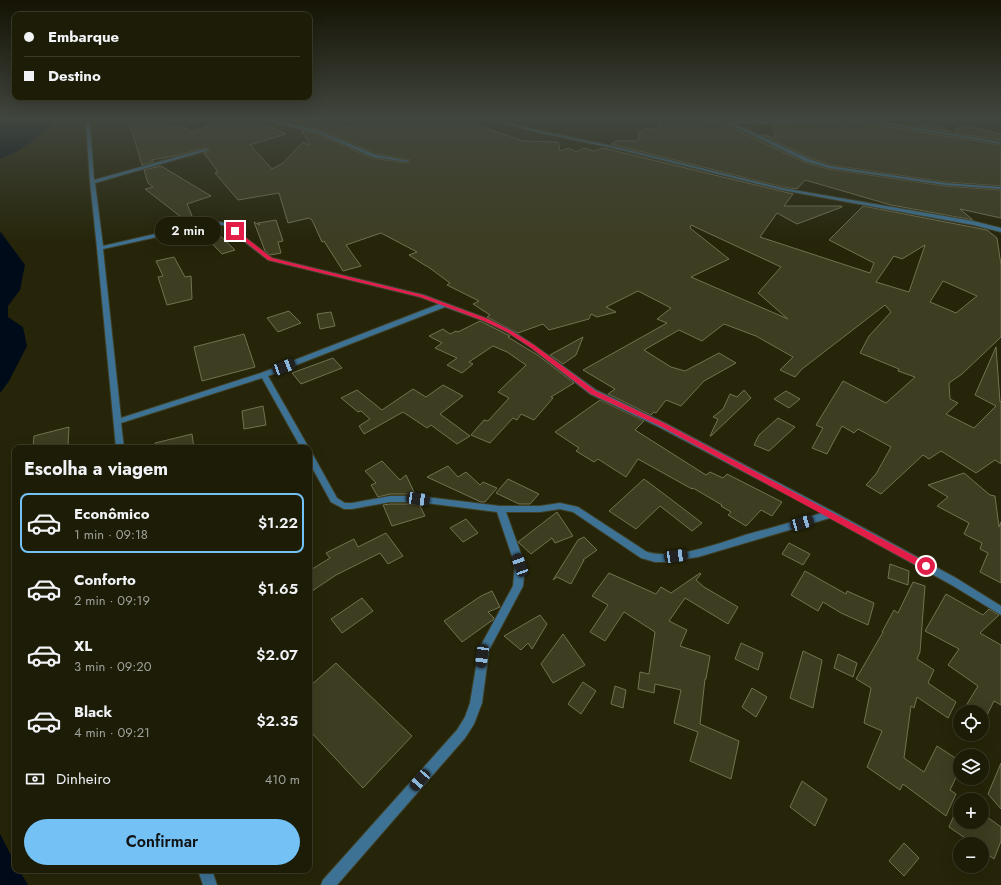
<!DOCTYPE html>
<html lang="pt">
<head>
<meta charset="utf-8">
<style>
	:root { --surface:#1c1c07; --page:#292915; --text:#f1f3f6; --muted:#a0a19b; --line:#3a3a28; --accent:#73c1f5 }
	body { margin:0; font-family:Jost,sans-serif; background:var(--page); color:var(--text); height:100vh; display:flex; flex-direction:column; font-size:15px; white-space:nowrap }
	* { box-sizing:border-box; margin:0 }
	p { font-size:13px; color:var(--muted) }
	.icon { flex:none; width:22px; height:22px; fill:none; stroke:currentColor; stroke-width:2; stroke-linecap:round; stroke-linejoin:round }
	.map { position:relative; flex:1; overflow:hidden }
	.details { position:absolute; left:12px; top:445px; width:300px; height:428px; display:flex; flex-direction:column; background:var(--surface); border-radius:8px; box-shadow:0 4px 16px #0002,0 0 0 1px var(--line) }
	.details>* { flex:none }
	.hud { position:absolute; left:12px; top:12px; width:300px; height:88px; border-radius:8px; box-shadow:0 4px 16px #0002,0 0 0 1px var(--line); display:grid; align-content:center; height:88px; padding:0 12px; background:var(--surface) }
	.controls { position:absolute; left:953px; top:705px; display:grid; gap:8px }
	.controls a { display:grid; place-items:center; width:36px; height:36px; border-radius:50%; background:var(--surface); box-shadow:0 4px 16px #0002,0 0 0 1px var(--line); font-size:20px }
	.end { position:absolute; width:18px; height:18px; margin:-9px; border:5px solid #e11d48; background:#fff; box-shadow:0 0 0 2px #fff }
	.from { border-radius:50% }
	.bubble { position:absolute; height:28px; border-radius:14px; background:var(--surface); box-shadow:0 4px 16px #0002,0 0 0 1px var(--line); font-size:13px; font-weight:600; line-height:28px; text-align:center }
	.car { position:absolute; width:12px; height:24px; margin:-12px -6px; border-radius:5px; box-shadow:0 0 3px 1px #0007; background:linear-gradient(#222 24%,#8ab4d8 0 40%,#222 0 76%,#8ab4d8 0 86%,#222 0) }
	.hud b { display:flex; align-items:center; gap:14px; height:38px; font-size:15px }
	.hud b+b { border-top:1px solid var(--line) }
	.hud i { width:10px; height:10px; background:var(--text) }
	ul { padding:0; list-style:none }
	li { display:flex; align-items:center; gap:12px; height:60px; margin:0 8px 6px; padding:0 4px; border:2px solid transparent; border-radius:8px }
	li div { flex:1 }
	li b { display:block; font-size:15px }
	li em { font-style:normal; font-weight:600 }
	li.selected { border-color:var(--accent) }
	li>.icon { width:36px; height:36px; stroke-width:1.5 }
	h2 { padding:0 12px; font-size:18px; line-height:48px }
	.pay { display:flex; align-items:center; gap:10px; height:44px; padding:0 12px; font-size:15px }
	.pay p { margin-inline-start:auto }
	.cta { display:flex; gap:8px; margin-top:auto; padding:8px 12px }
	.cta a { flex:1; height:46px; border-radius:24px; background:var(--accent); color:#111; font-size:16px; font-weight:600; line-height:46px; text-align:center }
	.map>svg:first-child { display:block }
	.water { fill:#000b1a }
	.building { fill:#3d3d21; stroke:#717153; fill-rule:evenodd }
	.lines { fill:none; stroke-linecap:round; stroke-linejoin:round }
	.minor-casing { stroke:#404025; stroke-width:2 }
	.minor { fill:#3e7294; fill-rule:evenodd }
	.route { fill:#e11d48 }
</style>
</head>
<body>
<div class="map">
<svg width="1001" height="885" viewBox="0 0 1001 885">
	<rect width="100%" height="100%" fill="#262509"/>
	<g class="water">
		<polygon points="0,118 54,118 50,127 34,140 18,151 0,159"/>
		<polygon points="0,231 25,265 20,290 8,306 8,317 23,327 27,346 9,381 0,393"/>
		<polygon points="0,834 15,863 15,870 19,870 28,885 0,885"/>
	</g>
	<g class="building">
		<path d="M128 118H144L146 123 166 120 167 127 175 126V128L185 126 191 133 228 118H251L286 134 250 145 272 169 283 163 303 142 310 145 302 131 315 133 372 158 408 163 411 161 410 160 376 154 318 129 299 124 295 118H315L316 120 335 118 345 127 373 118H456L523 141 558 142 560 151 569 148 576 152 584 148 594 151 603 148 793 194 784 206H842V207L797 224 777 213 760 237 870 273 874 263 829 240 863 206 987 230 997 238 1001 265V337L962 374 949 383 950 399 958 403 946 414 974 428 996 406 975 395 996 347 1000 402 1001 401V464L995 460 976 473 941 451 929 459 923 455 881 494 866 485 876 474 891 447 858 429 854 433 842 426 827 454 812 448 823 428 816 425 843 381 886 403 915 377 898 371 899 369 860 353 869 336 891 312 885 305 802 369 795 377 780 370 793 357 756 336 724 324 702 341 679 330 644 350 671 367 685 371 719 353 736 363 704 381 681 406 666 400 656 413 654 412 651 415 608 394 615 389 583 370 667 323 657 319 671 308 638 291 606 307 616 312 597 317 591 314 589 319 549 330 543 324 518 333 487 317 490 315 473 304 479 301 447 285 450 283 427 266H426L409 255 417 252 381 233 346 245 361 266 343 271 324 241 322 242 312 220 309 218 288 223 279 193 238 200 215 173 218 172 204 153 209 151V149L205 148 179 155 151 160 154 162 142 165ZM691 225 781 267 758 293 788 319 691 277 729 259 690 228ZM925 245 909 292 876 282 894 256 902 259ZM943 281 977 296 956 313 930 302Z"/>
		<polygon points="659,118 686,118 687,119 723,124 804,162 829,169 945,186 1001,190 1001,218 960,209 973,220 891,205 805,180 797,189 782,187 611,144 617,141 638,141 639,132 648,128 659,130"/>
		<polygon points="836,122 846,126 847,123 858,123 902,129 1001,145 1001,186 945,182 830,165 810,158 760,134 775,138 773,125"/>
		<polygon points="931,123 952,132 916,126"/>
		<polygon points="960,125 1001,134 1001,140 954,133"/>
		<polygon points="161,166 211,196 187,204 195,223 190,224 145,189 153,187 148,183 144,170"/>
		<polygon points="276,220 283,241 278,242 281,253 270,255 265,251 254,222 260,225 258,223"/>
		<polygon points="211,227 235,250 222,254 199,230"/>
		<polygon points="174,257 185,277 191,276 192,299 167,305 158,277 163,276 156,261"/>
		<polygon points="289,311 301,323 278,332 267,318"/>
		<polygon points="331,312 335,326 320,329 317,314"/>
		<polygon points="480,321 510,336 508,337 539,356 574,383 551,397 553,398 534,420 521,414 517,420 513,418 490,443 471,435 484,420 488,421 509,398 498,392 526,365 507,352 493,346 469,362 473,364 462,373 447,365 457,358 435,348 442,343 429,336 443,329 450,334 456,331 458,332"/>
		<polygon points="244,334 255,367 202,381 194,347"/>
		<polygon points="583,337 576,355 563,364 550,355"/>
		<polygon points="333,358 342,368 301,384 292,373"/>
		<polygon points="443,385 463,396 440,414 470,436 457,444 431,425 427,428 403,412 364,434 359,426 370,419 361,411 358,412 341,398 357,390 382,410 413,389 426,397"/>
		<polygon points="744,390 751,398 711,436 710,436 718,419 713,417 723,409 730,394 737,397"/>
		<polygon points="786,391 800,399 789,408 774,399"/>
		<polygon points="600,400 644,421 635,430 706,475 710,472 723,478 727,474 782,502 772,516 761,510 746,526 728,515 731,512 721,506 722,505 693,488 692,489 638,459 626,477 598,459 594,462 576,451 579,448 555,432"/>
		<polygon points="263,406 266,425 244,429 242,411"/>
		<polygon points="778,418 795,427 769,451 754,445 759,435"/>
		<polygon points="69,427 68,445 57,448 33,448 34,436"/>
		<polygon points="192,434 194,448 155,448 155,443"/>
		<polygon points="382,461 400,480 406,475 415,494 390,494 378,497 371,485 376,483 365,471"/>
		<polygon points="448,466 458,477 466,472 480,485 483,482 497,488 485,502 481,502 427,477"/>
		<polygon points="964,473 990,495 995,496 999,527 1001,522 1001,583 980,572 988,553 980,549 982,543 964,534 969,523 937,506 948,497 928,485"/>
		<polygon points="508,479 539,494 530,504 519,504 496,493"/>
		<polygon points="644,479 672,500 702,523 692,531 660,506 636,529 609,511"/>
		<polygon points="390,504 419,504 425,516 392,526 383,505"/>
		<polygon points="557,512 573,536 555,543 552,538 531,554 518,542"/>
		<polygon points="466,519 478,533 463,542 450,528"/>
		<polygon points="386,533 403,556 388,564 380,553 336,575 309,593 309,571 330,558 326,553 354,539 358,547"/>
		<polygon points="584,537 597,550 583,560 584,560 571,584 557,577 553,580 578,540"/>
		<polygon points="789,543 810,554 803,565 782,554"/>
		<polygon points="890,564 909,571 908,585 888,578"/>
		<polygon points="805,571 846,594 847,591 874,603 868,625 841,613 823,602 818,611 791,595"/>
		<polygon points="609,573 656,594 661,587 671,593 700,573 701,574 696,580 704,587 738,607 728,624 685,598 669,621 687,630 680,646 710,656 706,679 705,679 700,724 739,741 731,779 690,761 698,732 674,723 681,690 655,684 654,693 638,689 640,672 649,674 655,632 624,612 605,641 590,632 608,605 592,596"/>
		<polygon points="913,582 925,586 920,652 917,659 934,670 928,683 956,702 948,718 917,697 914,708 911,706 904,758 924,772 937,746 960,761 960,769 950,790 956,794 946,816 903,784 900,790 867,767 882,731 864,723 871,688 856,679 883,632 882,632 894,610 898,613"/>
		<polygon points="492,591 500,607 488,612 494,618 494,619 462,642 444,621 481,596"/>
		<polygon points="946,594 983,615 989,609 999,615 980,633 1001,645 1001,705 994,701 986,717 982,714 982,712 979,712 967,704 978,686 948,665 959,649 925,631"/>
		<polygon points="362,598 373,611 342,633 331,619"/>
		<polygon points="540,615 547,624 532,649 528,643 521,650 504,636"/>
		<polygon points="563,634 585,665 553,683 541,664"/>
		<polygon points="741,643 763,653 758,670 735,659"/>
		<polygon points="803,651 822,660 813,708 790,698"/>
		<polygon points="838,654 857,663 853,677 834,668"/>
		<polygon points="336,663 412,736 363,788 309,730 309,687"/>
		<polygon points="583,682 596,691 581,714 568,704"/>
		<polygon points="615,686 626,690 623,708 611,704"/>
		<polygon points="752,688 767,697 756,717 742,707"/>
		<polygon points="1001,763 1001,809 988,794"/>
		<polygon points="802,781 827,799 815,826 790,807"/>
		<polygon points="955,813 960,816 960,822 968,822 976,828 979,822 982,822 983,814 1001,827 1001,841 994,859 982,850 982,844 974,844 949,827"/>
		<polygon points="904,843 919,858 904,876 889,861"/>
	</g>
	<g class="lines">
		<g class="minor-casing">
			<g id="minor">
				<path d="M89 118H93L90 124 94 180 205 149 209 150 95 183 103 246 211 221 226 223 272 258 424 295 488 319 511 330 534 345 596 390 665 423 834 512 956 578 1001 606V615L950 584 830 518 698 557 665 562H655L641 558 573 512 560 509 540 512H506L525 565 523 586 489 650 482 703 474 724 465 738 337 885H321L323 880 457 730 465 717 470 703 479 649 513 586 515 565 497 512 418 502H390L352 509H344L331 502 309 462V452L312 453 337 498 345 503H352L390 496H418L500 506H540L560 503 578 507 647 552C675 560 717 544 745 535 771 528 796 521 822 513L659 427 590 394 530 347 507 332 484 321 445 307 268 376 309 448H301L262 378 121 423 124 448H116L97 248 90 182 86 124ZM211 225H223L268 260 420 297 439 304 261 373 121 418 103 249Z"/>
				<polygon points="260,118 265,118 317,130 376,155 410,161 408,162 373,157 315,132 269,122"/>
				<polygon points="484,118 490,118 541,131 617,147 782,188 973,221 1001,228 1001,232 973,225 782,190 617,149 541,133"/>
				<polygon points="687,118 698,118 730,122 836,119 871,120 1001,142 1001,144 871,122 836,121 767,124 734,123 809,159 830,166 945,183 1001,187 1001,189 945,185 829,168 805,161 727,123"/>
				<polygon points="198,870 212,870 217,885 203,885"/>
			</g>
		</g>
		<use href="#minor" class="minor"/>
	</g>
	<linearGradient id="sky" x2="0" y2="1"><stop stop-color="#151405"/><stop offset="0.49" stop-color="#41463e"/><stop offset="1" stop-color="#41463e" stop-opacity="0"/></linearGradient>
	<rect width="1001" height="242" fill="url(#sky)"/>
	<polygon class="route" points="233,230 236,230 272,258 423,295 488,319 510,330 534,345 596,391 664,423 929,564 930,566 929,569 923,569 660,426 591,394 530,347 507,332 484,321 420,297 268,260 233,232"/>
</svg>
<div class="controls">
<a><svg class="icon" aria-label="locate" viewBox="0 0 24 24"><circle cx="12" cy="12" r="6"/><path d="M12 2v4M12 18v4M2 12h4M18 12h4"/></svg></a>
<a><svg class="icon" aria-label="layers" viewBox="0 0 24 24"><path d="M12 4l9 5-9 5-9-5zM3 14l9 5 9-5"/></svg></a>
<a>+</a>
<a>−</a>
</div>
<i class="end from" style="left:926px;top:566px"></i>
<i class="end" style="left:235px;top:231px"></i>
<div class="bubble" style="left:155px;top:217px;width:66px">2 min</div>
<i class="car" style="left:284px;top:367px;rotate:69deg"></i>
<i class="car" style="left:418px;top:499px;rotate:98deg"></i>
<i class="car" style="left:802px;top:523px;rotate:74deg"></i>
<i class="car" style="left:676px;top:556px;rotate:82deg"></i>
<i class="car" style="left:520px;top:565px;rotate:340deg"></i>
<i class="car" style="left:482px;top:656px;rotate:188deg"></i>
<i class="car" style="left:420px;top:780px;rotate:221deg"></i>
<div class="hud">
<b><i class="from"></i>Embarque</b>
<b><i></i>Destino</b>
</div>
<section class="details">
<h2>Escolha a viagem</h2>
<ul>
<li class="selected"><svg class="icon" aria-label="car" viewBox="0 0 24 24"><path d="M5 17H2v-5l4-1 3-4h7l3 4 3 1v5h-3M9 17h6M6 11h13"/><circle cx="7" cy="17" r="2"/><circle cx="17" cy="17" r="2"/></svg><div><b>Econômico</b><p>1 min · 09:18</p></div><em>$1.22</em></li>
<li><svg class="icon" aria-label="car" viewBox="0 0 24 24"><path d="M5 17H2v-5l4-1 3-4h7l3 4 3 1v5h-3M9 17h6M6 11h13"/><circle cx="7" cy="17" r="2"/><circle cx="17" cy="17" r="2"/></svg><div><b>Conforto</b><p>2 min · 09:19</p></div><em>$1.65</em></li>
<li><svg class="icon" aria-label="car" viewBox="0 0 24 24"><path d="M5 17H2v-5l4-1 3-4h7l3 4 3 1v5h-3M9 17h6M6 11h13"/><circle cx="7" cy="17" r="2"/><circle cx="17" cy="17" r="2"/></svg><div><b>XL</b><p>3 min · 09:20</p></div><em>$2.07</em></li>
<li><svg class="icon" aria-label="car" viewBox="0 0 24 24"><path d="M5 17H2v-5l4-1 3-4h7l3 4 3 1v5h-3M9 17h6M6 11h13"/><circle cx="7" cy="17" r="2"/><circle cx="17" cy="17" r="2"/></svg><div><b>Black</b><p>4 min · 09:21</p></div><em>$2.35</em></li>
</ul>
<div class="pay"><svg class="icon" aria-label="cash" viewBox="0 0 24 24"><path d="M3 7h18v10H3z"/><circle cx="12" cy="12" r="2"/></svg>Dinheiro<p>410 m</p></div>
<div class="cta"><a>Confirmar</a></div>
</section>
</div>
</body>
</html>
